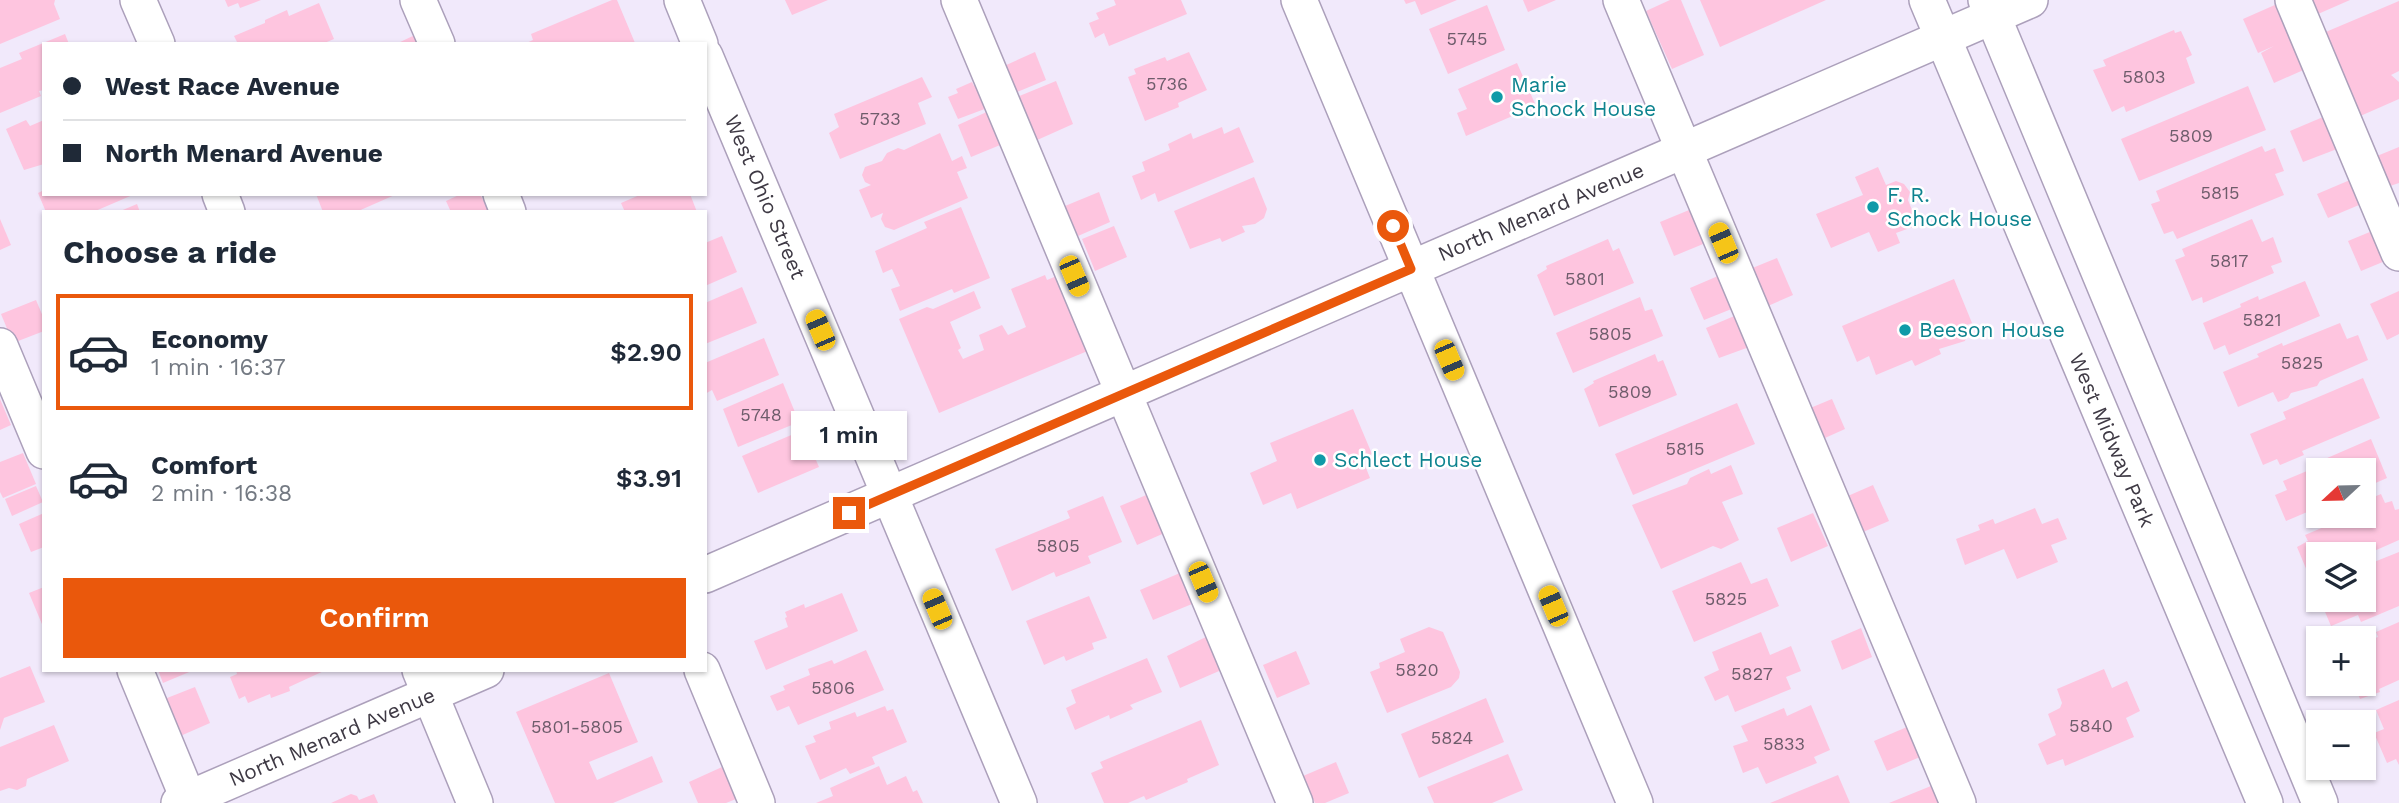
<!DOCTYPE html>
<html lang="en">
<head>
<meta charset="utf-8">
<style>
	:root { --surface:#fff; --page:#f2f2f3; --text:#1f2937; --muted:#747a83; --line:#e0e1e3; --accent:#ea580c }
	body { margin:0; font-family:"Work Sans",sans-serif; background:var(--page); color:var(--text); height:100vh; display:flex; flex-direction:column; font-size:26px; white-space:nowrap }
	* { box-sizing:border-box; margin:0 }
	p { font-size:23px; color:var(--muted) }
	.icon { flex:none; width:38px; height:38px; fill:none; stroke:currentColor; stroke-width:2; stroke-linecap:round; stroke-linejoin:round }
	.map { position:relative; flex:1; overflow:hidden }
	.side { position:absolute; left:42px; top:210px; width:665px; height:462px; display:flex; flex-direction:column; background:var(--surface); border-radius:0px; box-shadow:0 2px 5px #0004 }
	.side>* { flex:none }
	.top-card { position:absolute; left:42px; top:42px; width:665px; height:154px; border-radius:0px; box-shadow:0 2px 5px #0004; display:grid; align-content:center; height:154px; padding:0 21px; background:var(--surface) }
	.needle { width:46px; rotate:248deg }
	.tools { position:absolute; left:2306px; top:458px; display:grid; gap:14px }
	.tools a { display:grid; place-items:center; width:70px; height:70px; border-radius:0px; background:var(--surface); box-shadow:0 2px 5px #0004; font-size:35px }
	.end { position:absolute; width:32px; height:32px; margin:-16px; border:9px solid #ea580c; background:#fff; box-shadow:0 0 0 4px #fff }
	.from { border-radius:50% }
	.bubble { position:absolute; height:49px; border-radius:0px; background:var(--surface); box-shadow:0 2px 5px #0004; font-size:23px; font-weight:600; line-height:49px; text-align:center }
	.car { position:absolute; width:21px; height:42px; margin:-21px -10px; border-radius:9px; box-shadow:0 0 5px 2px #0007; background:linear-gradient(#f5c518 24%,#345 0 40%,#f5c518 0 76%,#345 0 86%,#f5c518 0) }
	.top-card b { display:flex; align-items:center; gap:24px; height:66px; font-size:26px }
	.top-card b+b { border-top:2px solid var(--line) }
	.top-card i { width:18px; height:18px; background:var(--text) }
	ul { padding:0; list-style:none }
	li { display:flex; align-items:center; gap:21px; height:116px; margin:0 14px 10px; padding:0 7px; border:4px solid transparent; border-radius:0px }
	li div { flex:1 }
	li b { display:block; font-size:26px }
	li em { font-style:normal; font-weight:600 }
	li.active { border-color:var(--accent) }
	li>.icon { width:63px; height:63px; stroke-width:1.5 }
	h2 { padding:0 21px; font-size:32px; line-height:84px }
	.cta { display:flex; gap:14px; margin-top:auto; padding:14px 21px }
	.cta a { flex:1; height:80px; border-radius:0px; background:var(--accent); color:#fff; font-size:28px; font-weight:600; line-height:80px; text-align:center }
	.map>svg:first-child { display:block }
	.building { fill:#fec5df }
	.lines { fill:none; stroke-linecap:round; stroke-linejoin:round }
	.minor-casing { stroke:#aca0bb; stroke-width:38 }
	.minor { stroke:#fff; stroke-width:35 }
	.route { stroke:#ea580c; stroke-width:9 }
	.culture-dot { fill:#0f9aa8; stroke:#fff; stroke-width:2.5 }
	.labels { text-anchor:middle; stroke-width:5; stroke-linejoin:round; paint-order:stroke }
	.number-label { font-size:18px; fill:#6e5c6b }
	.culture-label { font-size:21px; fill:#0d838f; stroke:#fff; text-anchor:start }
	.street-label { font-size:21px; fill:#3e3944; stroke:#fff }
</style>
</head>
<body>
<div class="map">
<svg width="2399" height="803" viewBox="0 0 2399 803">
	<rect width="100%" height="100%" fill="#f1e9fb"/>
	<g class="building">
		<polygon points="0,0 55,0 54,4 60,19 0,44"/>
		<polygon points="225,0 261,0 240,8 238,3 228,7"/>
		<polygon points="612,0 617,0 635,43 524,44 533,40 531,34"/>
		<polygon points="785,0 828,0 792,15"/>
		<polygon points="1114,0 1181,0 1187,14 1109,46 1104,33 1095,38 1089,23 1099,19 1096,13 1116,5"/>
		<polygon points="1404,0 1457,0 1421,15 1415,1 1406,4"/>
		<polygon points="1523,0 1556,0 1528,12"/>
		<polygon points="1670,0 1681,0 1704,55 1672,69 1646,11"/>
		<polygon points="1700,0 1826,0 1720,47"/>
		<polygon points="2312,0 2350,0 2318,14"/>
		<polygon points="2399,1 2399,71 2391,75 2399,82 2399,99 2358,117 2321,34"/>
		<polygon points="319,3 334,39 322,44 238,44 234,36 265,23 265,20 287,10 289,16"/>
		<polygon points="2277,4 2308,68 2274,83 2261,53 2274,46 2258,53 2243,19"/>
		<polygon points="1487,5 1505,50 1448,74 1429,29"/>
		<polygon points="2174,30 2175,33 2181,31 2192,55 2186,58 2195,83 2126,112 2124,106 2112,112 2093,70 2106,66 2103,60"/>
		<polygon points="65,34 69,44 44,44 44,90 39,91 41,96 0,113 0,68 22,59 19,53"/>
		<polygon points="417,34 421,44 396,44"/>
		<polygon points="1035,52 1046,80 1015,93 1004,66"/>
		<polygon points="1189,52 1207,90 1178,103 1179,107 1145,121 1128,77 1136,74 1134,69 1165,57 1167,61"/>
		<polygon points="1517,63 1536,106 1466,136 1457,113 1467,109 1458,89"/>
		<polygon points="922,77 932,97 918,103 926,124 840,159 829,133 839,127 834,114"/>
		<polygon points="1056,81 1073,124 1035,141 1017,97"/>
		<polygon points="972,82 974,86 980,83 990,107 958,119 948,97 958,93 956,89"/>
		<polygon points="2248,86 2266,130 2139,181 2121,139"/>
		<polygon points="991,110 1005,143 971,157 958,125"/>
		<polygon points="2323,117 2337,149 2303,162 2290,131"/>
		<polygon points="26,120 30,126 44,120 44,164 24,170 6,129"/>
		<polygon points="1222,127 1224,134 1239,127 1254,162 1158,202 1155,193 1141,200 1132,176 1145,171 1142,162 1170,150 1168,144 1191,133 1193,139"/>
		<polygon points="940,133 952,161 962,156 967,168 957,172 968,198 894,230 885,227 881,219 883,213 871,218 859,190 871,185 865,182 862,175 865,167 882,161 887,153 898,148 904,150"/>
		<polygon points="2262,146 2265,152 2275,148 2284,171 2275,174 2284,195 2177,239 2173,231 2164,234 2151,204 2160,201 2156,191"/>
		<polygon points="2399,147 2399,183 2390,186 2377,156"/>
		<polygon points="1878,167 1886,185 1896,181 1904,184 1910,192 1908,200 1918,225 1896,233 1900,243 1878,252 1869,232 1831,248 1816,214 1863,195 1855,177"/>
		<polygon points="1254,177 1267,209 1264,218 1255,224 1242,226 1245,232 1222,242 1220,238 1190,249 1174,211"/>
		<polygon points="2350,180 2359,205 2328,218 2317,194"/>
		<polygon points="44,190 44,194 135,194 93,212 46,212 38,193"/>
		<polygon points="1099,192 1110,222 1078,236 1065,206"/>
		<polygon points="316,194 397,194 356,212 323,212"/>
		<polygon points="461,194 480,194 489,212 451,212 446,201"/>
		<polygon points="642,194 690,194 697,212 625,212 621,203"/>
		<polygon points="137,204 140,212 118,212"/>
		<polygon points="961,207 990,278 954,293 952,289 900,311 891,289 900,286 892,269 883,273 875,251 927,228 924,222"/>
		<polygon points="1694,208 1708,242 1674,256 1660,222"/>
		<polygon points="0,219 11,245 0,250"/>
		<polygon points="2252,219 2262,242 2273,237 2282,262 2271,266 2274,273 2203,303 2202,297 2192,301 2175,260 2185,256 2182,249"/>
		<polygon points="1114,226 1127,257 1095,271 1082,239"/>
		<polygon points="2377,229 2390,259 2361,271 2348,241"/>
		<polygon points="722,236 737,272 705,286 705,243"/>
		<polygon points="1608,239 1613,251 1619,248 1634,283 1554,316 1537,275 1547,269 1546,266"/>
		<polygon points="1777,258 1793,295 1761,309 1745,271"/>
		<polygon points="1725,273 1739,306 1704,320 1690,288"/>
		<polygon points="1045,275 1047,280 1059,275 1090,350 939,413 899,319 927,307 933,309 974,291 981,308 950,322 961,348 958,350 963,359 984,350 979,335 1002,325 1008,335 1026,327 1011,289"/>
		<polygon points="1954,279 1972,323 1964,326 1967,334 1965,341 1939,349 1941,354 1915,366 1912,360 1876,375 1869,356 1857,362 1842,326"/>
		<polygon points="2305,281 2320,316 2229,355 2225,345 2214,350 2203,323 2241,307 2240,304 2258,296 2259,300"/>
		<polygon points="742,287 757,323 705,344 705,303"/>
		<polygon points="2399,291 2399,334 2387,340 2370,304"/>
		<polygon points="1640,297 1645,311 1652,309 1663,336 1573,373 1556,333"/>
		<polygon points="36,300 44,319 44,331 13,343 1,314"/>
		<polygon points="1739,314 1752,346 1719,358 1706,328"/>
		<polygon points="2340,323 2347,339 2358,335 2368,360 2320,381 2317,386 2291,393 2288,398 2278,402 2273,392 2238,407 2223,372 2259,357 2257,354 2282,343 2283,346"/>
		<polygon points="764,338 779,375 717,401 712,390 705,394 705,363"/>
		<polygon points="1655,354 1658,362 1663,360 1677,395 1599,427 1584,389 1594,383 1593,381"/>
		<polygon points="2363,378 2380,418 2302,451 2304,455 2280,465 2277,459 2263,465 2250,434 2286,419 2283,412"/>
		<polygon points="783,383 799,422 738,447 723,409"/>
		<polygon points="0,399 11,425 0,430"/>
		<polygon points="1832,399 1845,429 1816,442 1803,411"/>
		<polygon points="1737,403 1755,444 1633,495 1615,454"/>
		<polygon points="1353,409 1372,454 1362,458 1370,478 1297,509 1291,493 1263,505 1250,473 1277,461 1270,443"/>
		<polygon points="803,430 819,467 758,493 742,456"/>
		<polygon points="2371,439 2387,478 2364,488 2364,471 2319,471 2319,507 2286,521 2275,495 2287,490 2283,481 2307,471 2311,465"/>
		<polygon points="23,453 36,484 3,498 0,492 0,462"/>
		<polygon points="1731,465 1743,494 1722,502 1739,540 1721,549 1713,546 1661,569 1632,505 1687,484 1690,478 1709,469 1711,474"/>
		<polygon points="1873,485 1889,521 1856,535 1841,499"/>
		<polygon points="36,486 43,502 12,516 5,499"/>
		<polygon points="1151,493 1167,532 1137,545 1120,506"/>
		<polygon points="2381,494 2385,503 2392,501 2395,510 2399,509 2399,540 2365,555 2319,555 2319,566 2307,571 2297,547 2308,541 2305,535 2338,521 2340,516 2364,516 2364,501"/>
		<polygon points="1103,496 1122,542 1088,556 1091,563 1056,577 1054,572 1012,591 995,549 1070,518 1067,511"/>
		<polygon points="2035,508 2042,524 2058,518 2067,539 2051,545 2058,562 2017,579 2004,549 1965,565 1956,539 1980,530 1978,525 1993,519 1995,524"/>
		<polygon points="44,513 44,547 31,552 19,524"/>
		<polygon points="1813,513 1828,546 1791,562 1777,528"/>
		<polygon points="2399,552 2399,606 2361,622 2358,615 2331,626 2320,600 2364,600 2364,566"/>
		<polygon points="1741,562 1751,584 1767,578 1779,606 1694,642 1672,591"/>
		<polygon points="1180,573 1192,604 1153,620 1140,590"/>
		<polygon points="44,587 44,629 29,593"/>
		<polygon points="842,593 858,631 766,670 754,641 788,627 785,618 787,617 785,612 804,604 805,608"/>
		<polygon points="1089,596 1107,638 1092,643 1094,649 1066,661 1064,656 1044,665 1026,621"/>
		<polygon points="2399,622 2399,680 2379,689 2380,692 2360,699 2354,684 2364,684 2364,642 2378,637 2376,632"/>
		<polygon points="1429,627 1443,632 1460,672 1459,678 1451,687 1387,713 1370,672 1380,668 1379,663 1405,652 1400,639"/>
		<polygon points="1861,628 1872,657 1842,670 1831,641"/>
		<polygon points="1761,632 1770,655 1791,646 1801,671 1786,677 1791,689 1735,712 1728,695 1715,701 1704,677 1719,670 1712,652"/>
		<polygon points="1212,634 1226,668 1180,688 1167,656"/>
		<polygon points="866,650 884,690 798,725 789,706 777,711 770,696 785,690 783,686 810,675 808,669 832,660 834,664"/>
		<polygon points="1296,651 1310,684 1277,698 1263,665"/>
		<polygon points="1147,658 1162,692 1130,705 1133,709 1110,719 1109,715 1075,730 1066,708 1076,703 1071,690"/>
		<polygon points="30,666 45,702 4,718 0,730 0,678"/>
		<polygon points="2104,669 2112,688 2127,681 2140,711 2126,718 2134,737 2065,766 2063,759 2047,765 2038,744 2056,735 2048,714 2060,708 2062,703 2057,689"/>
		<polygon points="158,670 194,670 163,683"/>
		<polygon points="236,670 326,670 289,687 290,691 271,698 270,694 248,703 245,696 239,699 230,677 237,674"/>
		<polygon points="609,673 638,742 589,762 597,780 652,756 663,782 613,803 555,803 516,712"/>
		<polygon points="195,687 210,723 178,737 162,700"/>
		<polygon points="1486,698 1504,742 1419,778 1401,734"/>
		<polygon points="2399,700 2399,765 2396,759 2387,763 2374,733 2384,729 2376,710"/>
		<polygon points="1811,705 1830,750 1814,757 1817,763 1766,784 1758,767 1743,773 1733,746 1748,741 1741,726 1784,708 1787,716"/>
		<polygon points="885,706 887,711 893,709 907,742 872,757 875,764 850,774 846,768 820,780 805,746 816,742 813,736 831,729 829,722 855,712 857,717"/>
		<polygon points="1201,720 1219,765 1187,779 1188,782 1146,800 1144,796 1128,803 1104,803 1091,773 1103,768 1100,762"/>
		<polygon points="54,725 69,761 27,779 26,786 17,790 9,788 0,791 0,747"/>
		<polygon points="1907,727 1920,757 1887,771 1874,741"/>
		<polygon points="1508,754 1523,790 1492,803 1434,803 1427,787"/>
		<polygon points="1336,762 1349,793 1325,803 1315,803 1303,776"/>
		<polygon points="879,766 887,785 906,776 913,792 917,790 923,803 816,803 833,796 830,788"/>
		<polygon points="722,767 736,799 726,803 698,803 689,782"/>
		<polygon points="1838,775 1850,803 1770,803"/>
		<polygon points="1931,786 1938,803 1889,803"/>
		<polygon points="351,794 357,796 359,800 374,794 378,803 331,803"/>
	</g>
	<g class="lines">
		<g class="minor-casing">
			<g id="minor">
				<polyline points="138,0 157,44"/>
				<polyline points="418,0 437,44"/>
				<polyline points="682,0 700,44"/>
				<polyline points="959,0 1295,803"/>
				<polyline points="1299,0 1635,803"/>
				<polyline points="1621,0 1958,803"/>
				<polyline points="1927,0 2265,803"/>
				<polyline points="1986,0 2320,803"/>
				<polyline points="2293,0 2399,253"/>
				<polyline points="705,56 1019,803"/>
				<polyline points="220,194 227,212"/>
				<polyline points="501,194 508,212"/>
				<polyline points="0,346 44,451"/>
				<polyline points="705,575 2030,0"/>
				<polyline points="135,670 190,803"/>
				<polyline points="420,670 475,803"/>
				<polyline points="702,670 757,803"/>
				<polyline points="179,803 486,670"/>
			</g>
		</g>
		<use href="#minor" class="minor"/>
	</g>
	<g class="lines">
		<polyline class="route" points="849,513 1411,269 1393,226"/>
	</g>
	<g class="culture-dot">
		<circle cx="1497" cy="97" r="7"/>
		<circle cx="1873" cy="207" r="7"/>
		<circle cx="1905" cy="330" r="7"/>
		<circle cx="1320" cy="460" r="7"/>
	</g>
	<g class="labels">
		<g class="number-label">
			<text x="1467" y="45">5745</text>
			<text x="2144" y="83">5803</text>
			<text x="1167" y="90">5736</text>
			<text x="880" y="125">5733</text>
			<text x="2191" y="142">5809</text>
			<text x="2220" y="199">5815</text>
			<text x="2229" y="267">5817</text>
			<text x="1585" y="285">5801</text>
			<text x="2262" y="326">5821</text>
			<text x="1610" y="340">5805</text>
			<text x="2302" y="369">5825</text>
			<text x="1630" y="398">5809</text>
			<text x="761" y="421">5748</text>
			<text x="1685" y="455">5815</text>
			<text x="1058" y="552">5805</text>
			<text x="1726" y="605">5825</text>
			<text x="1417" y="676">5820</text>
			<text x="1752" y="680">5827</text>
			<text x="833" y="694">5806</text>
			<text x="2091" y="732">5840</text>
			<text x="577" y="733">5801-5805</text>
			<text x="1452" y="744">5824</text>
			<text x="1784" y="750">5833</text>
		</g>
		<g class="culture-label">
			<text x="1511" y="92">Marie<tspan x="1511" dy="24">Schock House</tspan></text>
			<text x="1887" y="202">F. R.<tspan x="1887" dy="24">Schock House</tspan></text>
			<text x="1919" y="337">Beeson House</text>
			<text x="1334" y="467">Schlect House</text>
		</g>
		<g class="street-label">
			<text transform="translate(765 197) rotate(67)" y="7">West Ohio Street</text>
			<text transform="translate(1541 212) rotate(-23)" y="7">North Menard Avenue</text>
			<text transform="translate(2112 440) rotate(67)" y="7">West Midway Park</text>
			<text transform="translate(332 737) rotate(-23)" y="7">North Menard Avenue</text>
		</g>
	</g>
</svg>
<div class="tools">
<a><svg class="needle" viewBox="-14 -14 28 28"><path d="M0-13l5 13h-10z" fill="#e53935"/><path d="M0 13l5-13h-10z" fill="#747a83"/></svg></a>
<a><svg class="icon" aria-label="layers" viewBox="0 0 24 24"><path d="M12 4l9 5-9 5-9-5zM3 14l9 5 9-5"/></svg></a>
<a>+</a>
<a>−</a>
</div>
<i class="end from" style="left:1393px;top:226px"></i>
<i class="end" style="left:849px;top:513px"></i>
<div class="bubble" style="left:791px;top:411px;width:116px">1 min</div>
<i class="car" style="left:1723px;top:243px;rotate:337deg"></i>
<i class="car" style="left:1074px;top:276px;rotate:157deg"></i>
<i class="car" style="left:820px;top:330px;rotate:337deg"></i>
<i class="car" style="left:1449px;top:360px;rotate:157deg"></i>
<i class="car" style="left:1203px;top:582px;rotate:157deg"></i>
<i class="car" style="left:1553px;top:606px;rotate:337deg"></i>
<i class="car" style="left:937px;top:609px;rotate:337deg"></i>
<div class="top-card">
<b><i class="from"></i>West Race Avenue</b>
<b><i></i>North Menard Avenue</b>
</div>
<section class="side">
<h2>Choose a ride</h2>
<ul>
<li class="active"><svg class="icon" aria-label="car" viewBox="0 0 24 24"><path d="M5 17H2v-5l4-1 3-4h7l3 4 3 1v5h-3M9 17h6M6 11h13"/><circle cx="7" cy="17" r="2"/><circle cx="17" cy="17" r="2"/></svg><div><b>Economy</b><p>1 min · 16:37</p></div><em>$2.90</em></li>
<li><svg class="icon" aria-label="car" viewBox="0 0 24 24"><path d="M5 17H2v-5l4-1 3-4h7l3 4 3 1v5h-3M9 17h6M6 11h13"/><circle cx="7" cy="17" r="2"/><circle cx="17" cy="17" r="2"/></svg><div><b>Comfort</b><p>2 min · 16:38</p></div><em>$3.91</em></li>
</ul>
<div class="cta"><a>Confirm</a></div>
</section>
</div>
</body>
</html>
